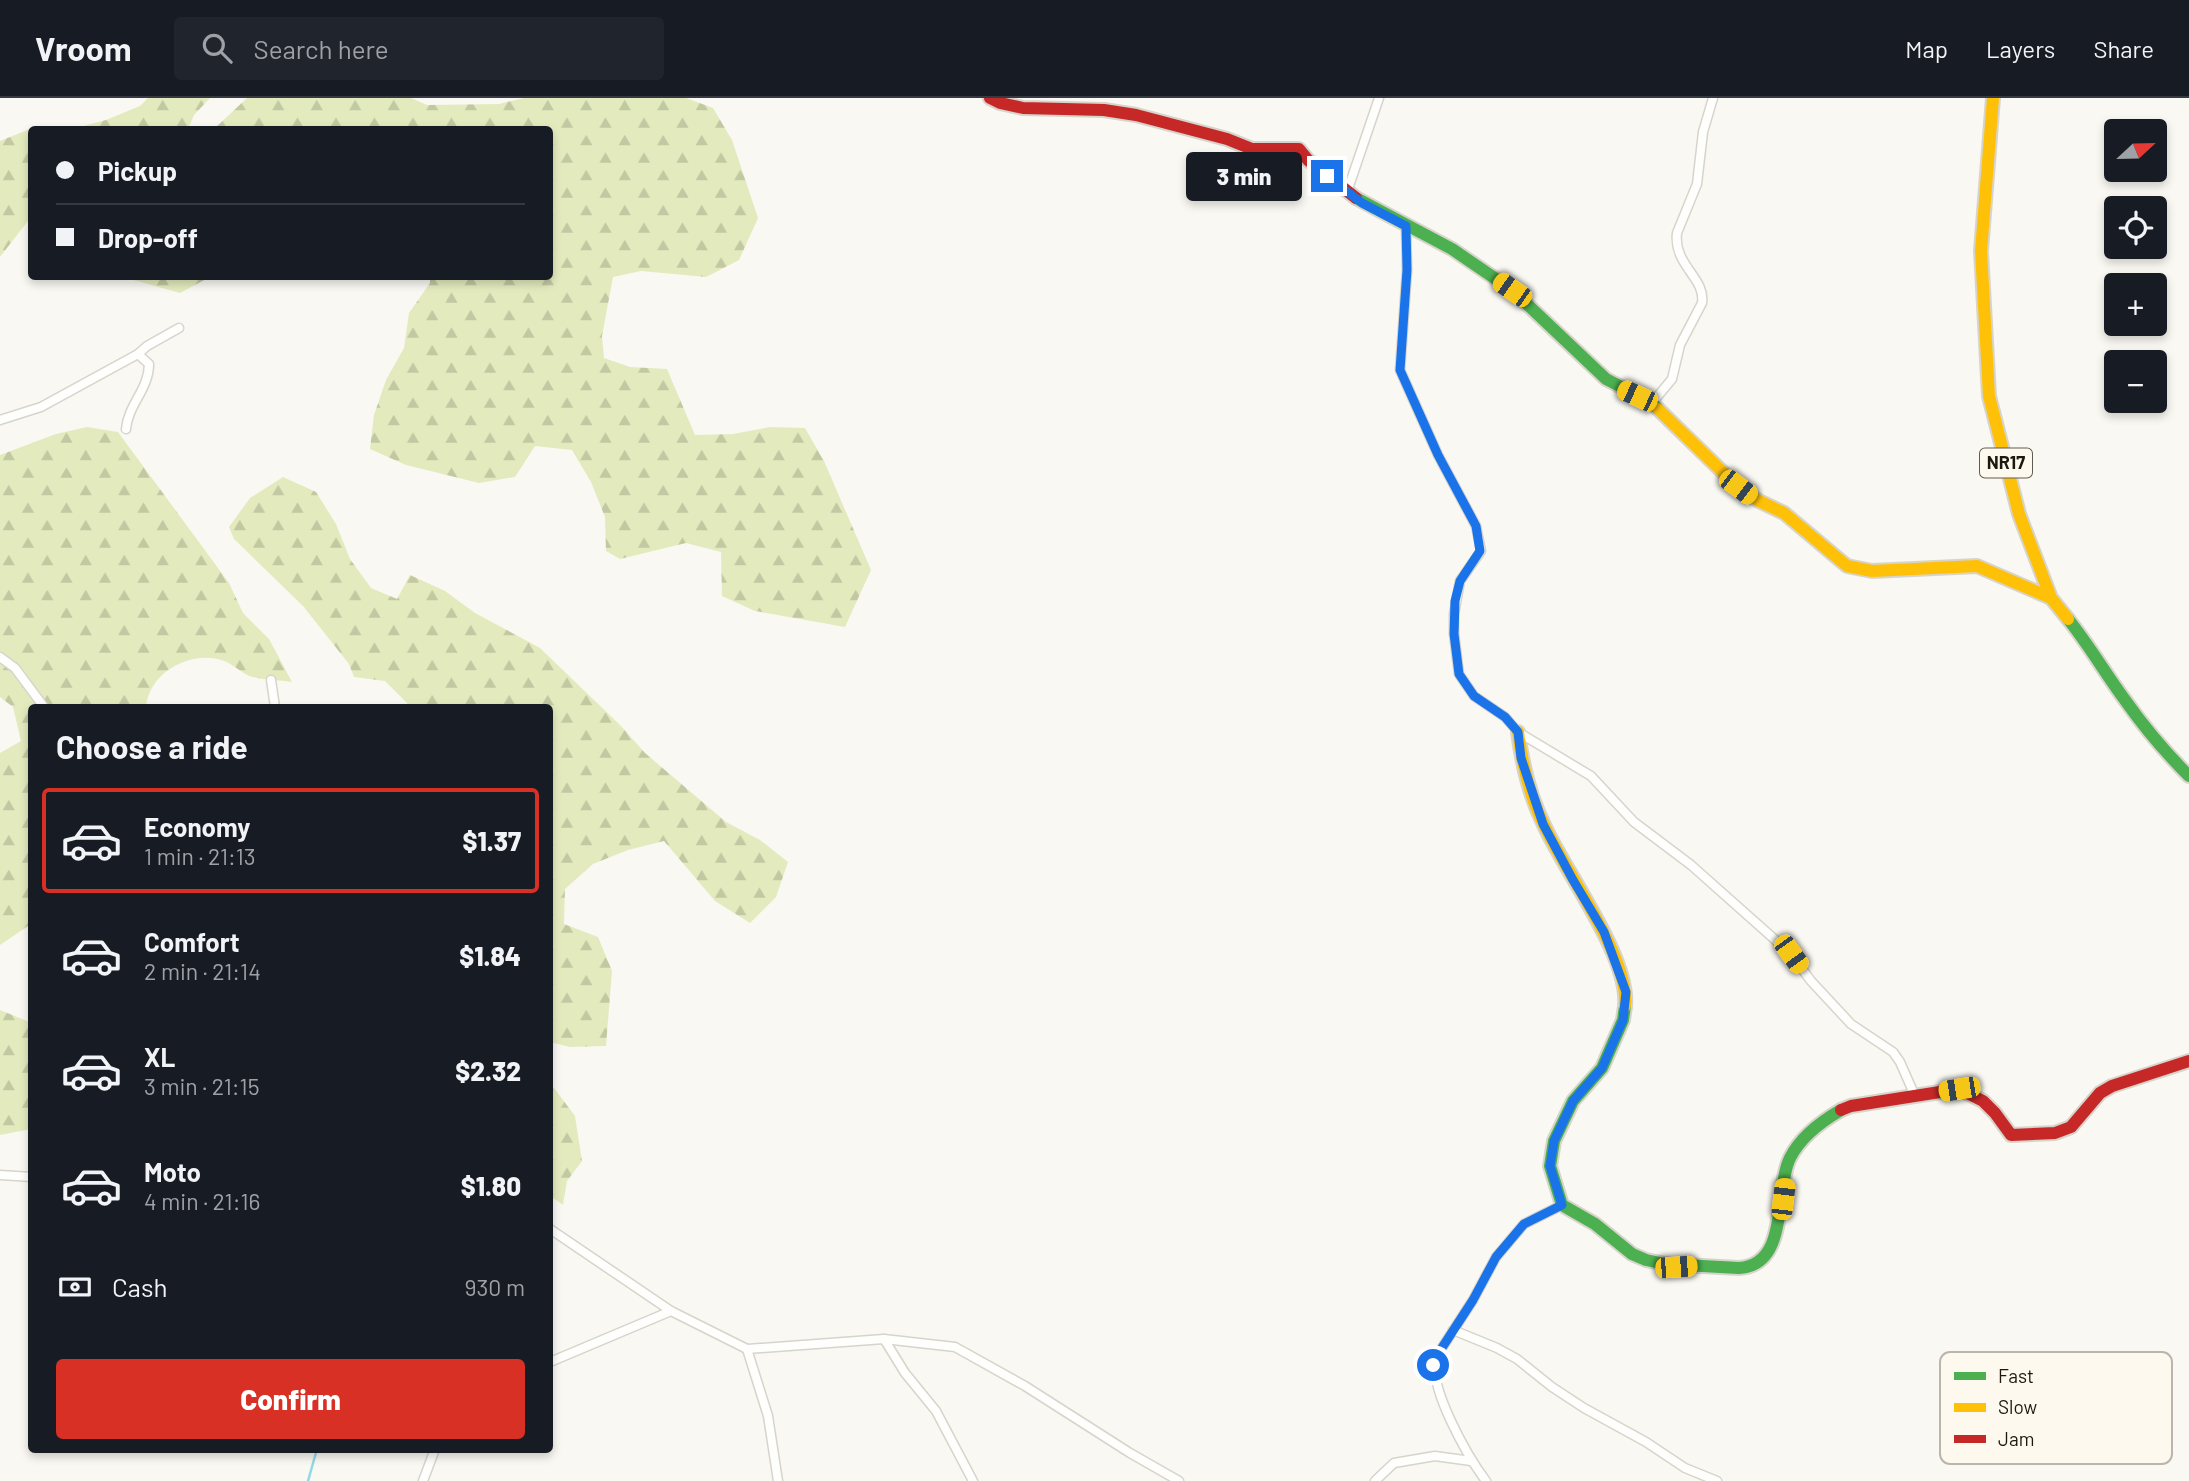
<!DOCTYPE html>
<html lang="en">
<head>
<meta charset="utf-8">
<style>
	:root { --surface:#171b24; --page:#20242c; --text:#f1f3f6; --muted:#9ea1a6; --line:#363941; --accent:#d93025 }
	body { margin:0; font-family:Barlow,sans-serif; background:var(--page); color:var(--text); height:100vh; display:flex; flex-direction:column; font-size:26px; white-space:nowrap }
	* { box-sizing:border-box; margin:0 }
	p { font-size:23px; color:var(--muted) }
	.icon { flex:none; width:38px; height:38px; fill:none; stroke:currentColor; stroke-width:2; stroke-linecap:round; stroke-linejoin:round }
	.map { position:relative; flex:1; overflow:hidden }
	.details { position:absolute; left:28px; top:606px; width:525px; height:749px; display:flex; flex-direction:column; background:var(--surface); border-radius:7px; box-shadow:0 4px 10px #0003 }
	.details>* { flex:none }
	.hud { position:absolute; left:28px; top:28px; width:525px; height:154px; border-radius:7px; box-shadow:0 4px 10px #0003; display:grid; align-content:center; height:154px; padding:0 28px; background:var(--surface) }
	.needle { width:46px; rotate:68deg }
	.controls { position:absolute; left:2104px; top:21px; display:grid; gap:14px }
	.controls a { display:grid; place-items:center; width:63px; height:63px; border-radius:7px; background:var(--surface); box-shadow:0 4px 10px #0003; font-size:35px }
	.end { position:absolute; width:32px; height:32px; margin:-16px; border:9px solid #1a73e8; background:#fff; box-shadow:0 0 0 4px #fff }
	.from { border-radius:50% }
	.bubble { position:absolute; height:49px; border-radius:7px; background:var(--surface); box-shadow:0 4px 10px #0003; font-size:23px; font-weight:800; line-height:49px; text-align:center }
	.car { position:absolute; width:21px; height:42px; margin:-21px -10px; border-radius:9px; box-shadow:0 0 5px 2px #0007; background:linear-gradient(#f5c518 24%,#345 0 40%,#f5c518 0 76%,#345 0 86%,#f5c518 0) }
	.hud b { display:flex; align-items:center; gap:24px; height:66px; font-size:26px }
	.hud b+b { border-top:2px solid var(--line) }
	.hud i { width:18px; height:18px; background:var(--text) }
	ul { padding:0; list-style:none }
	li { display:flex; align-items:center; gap:21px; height:105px; margin:0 14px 10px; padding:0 14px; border:4px solid transparent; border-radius:7px }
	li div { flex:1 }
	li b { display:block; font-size:26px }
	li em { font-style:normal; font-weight:800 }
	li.selected { border-color:var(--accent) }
	li>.icon { width:63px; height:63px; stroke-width:1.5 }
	h2 { padding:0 28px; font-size:32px; line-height:84px }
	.pay { display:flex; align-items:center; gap:18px; height:77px; padding:0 28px; font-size:26px }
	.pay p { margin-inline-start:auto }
	.primary-button { display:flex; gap:14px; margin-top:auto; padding:14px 28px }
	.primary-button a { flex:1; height:80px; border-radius:7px; background:var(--accent); color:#fff; font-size:28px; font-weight:800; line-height:80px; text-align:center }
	header { display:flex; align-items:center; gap:42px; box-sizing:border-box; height:98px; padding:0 35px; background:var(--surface); border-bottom:2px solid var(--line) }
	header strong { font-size:33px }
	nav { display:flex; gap:38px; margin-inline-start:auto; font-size:24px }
	.search { width:490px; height:63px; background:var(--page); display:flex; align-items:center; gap:18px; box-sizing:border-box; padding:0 24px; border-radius:7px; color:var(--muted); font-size:26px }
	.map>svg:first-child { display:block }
	.forest { fill:url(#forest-firs) }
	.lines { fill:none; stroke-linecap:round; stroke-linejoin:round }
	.stream { stroke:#8edbe5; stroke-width:2.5 }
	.street-casing { stroke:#d7d4cc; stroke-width:11 }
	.fast-casing { stroke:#d7d4cc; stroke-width:16 }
	.slow-casing { stroke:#d7d4cc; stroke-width:16 }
	.jam-casing { stroke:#d7d4cc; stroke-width:16 }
	.street { stroke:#fefefd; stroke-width:8 }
	.fast { stroke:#4caf50; stroke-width:12 }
	.slow { stroke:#ffc107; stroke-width:12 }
	.jam { stroke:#c62828; stroke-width:12 }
	.route { stroke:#1a73e8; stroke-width:9 }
	.labels { text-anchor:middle; stroke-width:5; stroke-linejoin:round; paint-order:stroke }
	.shield { fill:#fef9ee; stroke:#605c52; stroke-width:2 }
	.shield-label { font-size:18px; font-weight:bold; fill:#1d190f }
	.key { fill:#fef9ee; stroke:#bab6ab; stroke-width:2 }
	.key-label { font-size:19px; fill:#1d190f }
</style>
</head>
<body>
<header>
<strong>Vroom</strong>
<div class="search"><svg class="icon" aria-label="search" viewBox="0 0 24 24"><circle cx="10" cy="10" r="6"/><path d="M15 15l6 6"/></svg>Search here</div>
<nav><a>Map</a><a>Layers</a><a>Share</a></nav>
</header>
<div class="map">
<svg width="2189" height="1383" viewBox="0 0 2189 1383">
	<defs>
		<pattern id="forest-firs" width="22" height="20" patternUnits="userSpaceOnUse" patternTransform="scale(1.75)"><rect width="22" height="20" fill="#e3ebbe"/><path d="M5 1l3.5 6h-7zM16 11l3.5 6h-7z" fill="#c2c9a2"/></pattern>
	</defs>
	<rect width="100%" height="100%" fill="#faf8f2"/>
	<g class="forest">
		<polygon points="148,0 210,0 194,17 188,31 32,32 31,119 0,159 0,43 35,29 72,31 106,22 140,8"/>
		<polygon points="247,0 411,0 427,7 499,6 524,0 686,0 713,10 732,42 758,120 739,162 706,179 641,173 613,179 602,238 604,260 630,269 667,271 695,337 733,336 770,329 805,330 824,363 871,472 845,529 755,513 722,498 721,454 686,445 620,461 606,453 605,419 591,384 572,352 535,348 515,379 479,385 406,367 370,351 374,317 386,282 404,250 409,215 430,185 430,179 550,178 550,32 214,31"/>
		<polygon points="123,179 210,179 180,195"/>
		<path d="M87 329 118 334 229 485 243 515 269 541 292 584C279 582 265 582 253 579 243 577 235 567 224 563 192 551 149 574 146 609H32L31 826 0 847V655L21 643 13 609 0 599V357L56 336Z"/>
		<polygon points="283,379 316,394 336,426 350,461 371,490 397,501 410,477 445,493 475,515 540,550 621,628 645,655 726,724 760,742 788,764 776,799 750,825 715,803 664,743 628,752 593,766 565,791 564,826 598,839 612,873 606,948 570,949 550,944 550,609 408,609 407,605 385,583 354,579 349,566 303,508 234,441 229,429 250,400"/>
		<polygon points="0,912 32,925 31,1031 0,1037"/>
		<polygon points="550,987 554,990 575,1018 582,1063 567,1083 563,1107 550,1098"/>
	</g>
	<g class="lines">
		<polyline class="stream" points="308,1383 317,1351"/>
		<g class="street-casing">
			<g id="street">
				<polyline points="1347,94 1379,0"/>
				<polyline points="1406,128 1407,172 1400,272 1438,357 1476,428 1481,453 1460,483 1454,516 1454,536 1459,576 1474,598 1505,619 1518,634 1591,678 1634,724 1691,767 1791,856 1811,883 1851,926 1893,954 1900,964 1915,998"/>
				<path d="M1652 305 1672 281 1680 247 1702 205C1706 180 1673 167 1677 135L1697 86 1703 34 1713 0"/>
				<polyline points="0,322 41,309 138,256 147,248 179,230"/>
				<path d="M126 331C128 307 149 291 149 266L138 256"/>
				<polyline points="0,559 15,570 44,609"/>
				<polyline points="271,582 275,609"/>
				<polyline points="0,1077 32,1079"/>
				<polyline points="550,1131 671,1213 747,1251 884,1241 955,1249 1025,1288 1130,1355 1179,1383"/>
				<polyline points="1453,1232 1497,1250 1517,1261 1552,1289 1584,1310 1646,1344 1685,1370 1717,1383"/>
				<polyline points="884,1241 905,1275 936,1313 973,1383"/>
				<polyline points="747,1251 768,1318 778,1383"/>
				<polyline points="550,1264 671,1213"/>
				<polyline points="423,1383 435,1351"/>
				<polyline points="1375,1383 1394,1365 1435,1358 1471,1363"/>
				<path d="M1486 1383C1468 1359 1427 1288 1436 1259L1473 1202 1496 1159 1524 1126 1562 1107"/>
			</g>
		</g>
		<g class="fast-casing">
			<g id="fast">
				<polyline points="1356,100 1452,151 1512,192 1606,281 1652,305 1658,311"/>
				<path d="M2068 521C2089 547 2105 575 2125 602 2144 629 2166 655 2189 678"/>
				<path d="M1625 908 1623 922 1602 970 1573 1003 1554 1043 1550 1068 1562 1107 1595 1126 1632 1156 1646 1162 1665 1166 1739 1170C1790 1167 1774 1092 1790 1060 1800 1040 1822 1023 1841 1012"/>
			</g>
		</g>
		<g class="slow-casing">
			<g id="slow">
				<polyline points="1993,0 1981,153 1989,298 2019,416 2051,500 2068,521"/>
				<polyline points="1658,311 1738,389 1759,403 1784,415 1847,468 1872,473 1977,468 2051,500"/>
				<path d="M1518 634C1522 665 1530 699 1544 727 1565 774 1630 859 1625 908"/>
			</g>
		</g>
		<g class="jam-casing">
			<g id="jam">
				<polyline points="990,0 1000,5 1023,10 1104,12 1136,17 1227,41 1252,51 1299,51 1308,62 1356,100"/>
				<polyline points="1841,1012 1851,1008 1959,991 1983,1003 1995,1015 2011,1037 2055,1035 2071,1029 2100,995 2112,988 2189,963"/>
			</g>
		</g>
		<use href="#street" class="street"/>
		<use href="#fast" class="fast"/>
		<use href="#slow" class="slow"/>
		<use href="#jam" class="jam"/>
	</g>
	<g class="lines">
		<polyline class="route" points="1327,78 1362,105 1406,128 1407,172 1400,272 1438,357 1476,428 1480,453 1460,483 1455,503 1454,536 1459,576 1474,598 1505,619 1518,634 1521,660 1543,726 1573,782 1604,834 1626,894 1623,922 1602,970 1573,1003 1554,1043 1550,1068 1562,1107 1524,1126 1496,1159 1473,1202 1436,1259 1433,1267"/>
	</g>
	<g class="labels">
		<rect class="shield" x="1980" y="350.5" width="52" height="29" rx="5"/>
		<g class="shield-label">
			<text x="2006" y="371">NR17</text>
		</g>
	</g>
	<rect x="1940" y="1254" width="232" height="112" rx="10" class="key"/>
	<rect x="1954" y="1274" width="32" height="8" fill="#4caf50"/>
	<rect x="1954" y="1305" width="32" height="9" fill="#ffc107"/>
	<rect x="1954" y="1337" width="32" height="8" fill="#c62828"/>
	<g class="key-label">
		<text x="1998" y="1285">Fast</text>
		<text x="1998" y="1316">Slow</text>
		<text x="1998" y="1348">Jam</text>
	</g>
</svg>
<div class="controls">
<a><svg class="needle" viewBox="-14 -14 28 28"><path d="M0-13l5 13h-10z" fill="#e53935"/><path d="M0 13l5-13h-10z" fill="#9ea1a6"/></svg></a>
<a><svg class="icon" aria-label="locate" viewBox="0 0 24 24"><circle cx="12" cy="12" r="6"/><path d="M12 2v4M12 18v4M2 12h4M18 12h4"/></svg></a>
<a>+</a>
<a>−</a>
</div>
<i class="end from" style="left:1433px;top:1267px"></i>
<i class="end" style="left:1327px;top:78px"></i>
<div class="bubble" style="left:1186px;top:54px;width:116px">3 min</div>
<i class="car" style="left:1512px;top:192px;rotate:305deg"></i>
<i class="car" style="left:1637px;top:298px;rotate:295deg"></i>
<i class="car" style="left:1738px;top:389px;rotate:127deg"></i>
<i class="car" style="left:1791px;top:856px;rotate:144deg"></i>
<i class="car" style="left:1959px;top:991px;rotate:261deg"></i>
<i class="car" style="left:1783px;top:1101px;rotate:7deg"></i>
<i class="car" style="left:1676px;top:1169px;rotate:86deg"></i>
<div class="hud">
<b><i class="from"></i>Pickup</b>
<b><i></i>Drop-off</b>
</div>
<section class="details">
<h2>Choose a ride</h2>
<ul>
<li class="selected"><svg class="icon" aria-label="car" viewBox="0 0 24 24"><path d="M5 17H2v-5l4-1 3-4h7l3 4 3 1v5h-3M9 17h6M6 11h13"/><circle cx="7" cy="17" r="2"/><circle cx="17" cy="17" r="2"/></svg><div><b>Economy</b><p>1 min · 21:13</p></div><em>$1.37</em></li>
<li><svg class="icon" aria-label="car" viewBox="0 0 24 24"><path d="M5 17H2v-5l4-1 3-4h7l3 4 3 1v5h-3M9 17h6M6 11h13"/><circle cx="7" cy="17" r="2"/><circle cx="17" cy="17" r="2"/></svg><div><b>Comfort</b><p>2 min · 21:14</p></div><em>$1.84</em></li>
<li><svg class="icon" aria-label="car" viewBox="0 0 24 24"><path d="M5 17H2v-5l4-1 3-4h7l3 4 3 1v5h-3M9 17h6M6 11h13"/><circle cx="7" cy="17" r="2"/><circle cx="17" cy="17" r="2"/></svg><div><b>XL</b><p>3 min · 21:15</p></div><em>$2.32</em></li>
<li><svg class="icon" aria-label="car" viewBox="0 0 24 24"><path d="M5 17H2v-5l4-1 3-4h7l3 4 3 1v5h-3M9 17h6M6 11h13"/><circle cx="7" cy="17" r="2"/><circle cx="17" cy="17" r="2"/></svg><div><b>Moto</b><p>4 min · 21:16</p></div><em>$1.80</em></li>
</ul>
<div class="pay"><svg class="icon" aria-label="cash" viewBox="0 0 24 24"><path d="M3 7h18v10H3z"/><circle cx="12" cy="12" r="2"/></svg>Cash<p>930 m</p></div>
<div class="primary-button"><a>Confirm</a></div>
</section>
</div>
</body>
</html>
